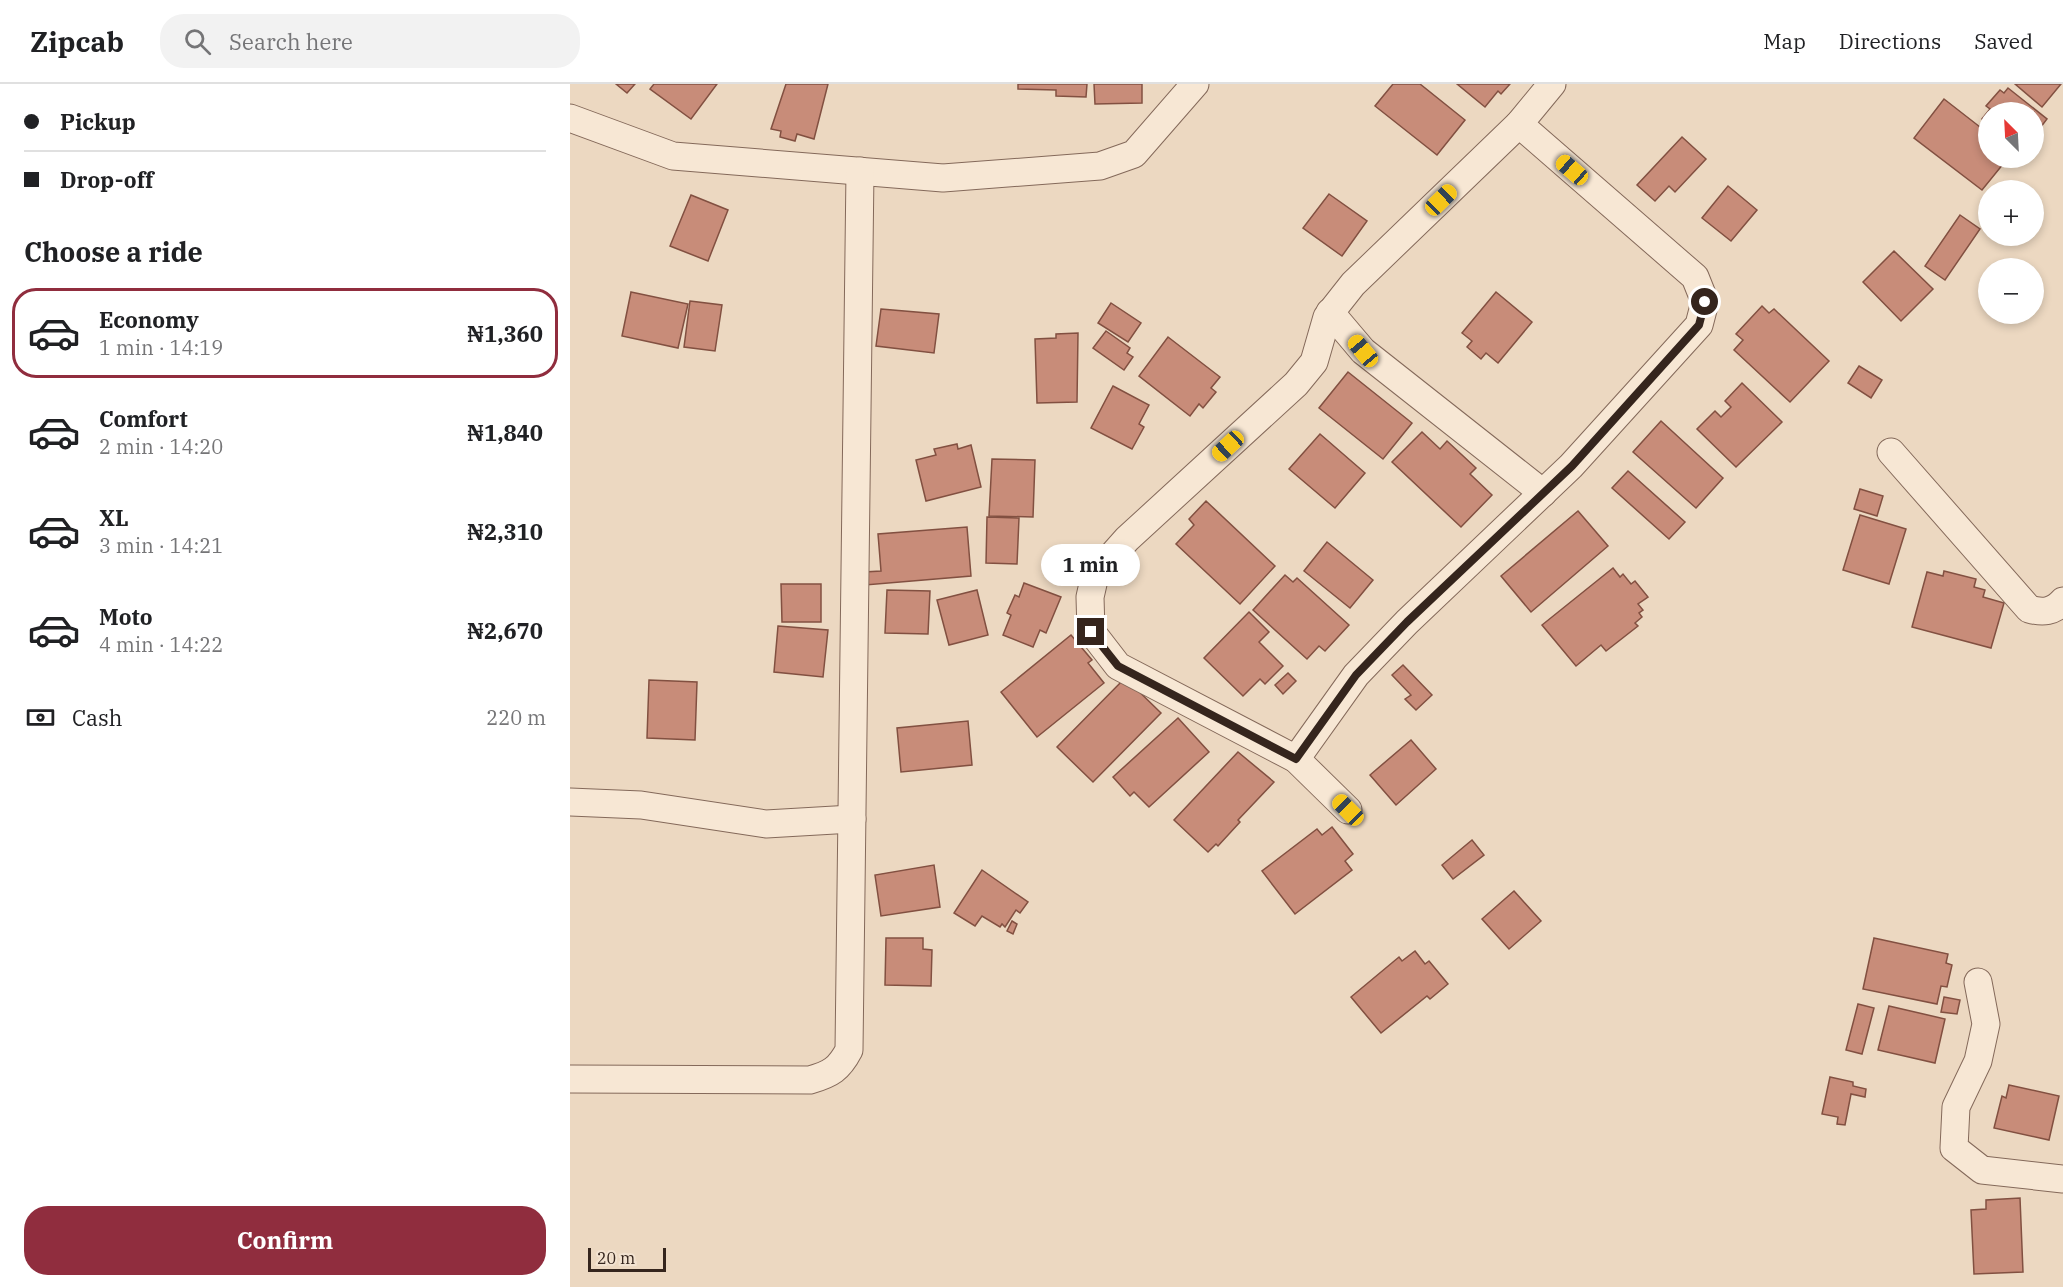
<!DOCTYPE html>
<html lang="en">
<head>
<meta charset="utf-8">
<style>
	:root { --surface:#fff; --page:#f2f2f2; --text:#202124; --muted:#757577; --line:#e0e0e0; --accent:#902d3e }
	body { margin:0; font-family:"IBM Plex Serif",serif; background:var(--page); color:var(--text); height:100vh; display:flex; flex-direction:column; font-size:22px; white-space:nowrap }
	* { box-sizing:border-box; margin:0 }
	p { font-size:20px; color:var(--muted) }
	.icon { flex:none; width:33px; height:33px; fill:none; stroke:currentColor; stroke-width:2; stroke-linecap:round; stroke-linejoin:round }
	.map { position:relative; flex:1; overflow:hidden }
	.side { display:flex; flex-direction:column; background:var(--surface); width:570px }
	.side>* { flex:none }
	.hud { display:grid; align-content:center; height:132px; padding:0 24px; background:var(--surface) }
	.needle { width:39px; rotate:336deg }
	.tools { position:absolute; left:1408px; top:18px; display:grid; gap:12px }
	.tools a { display:grid; place-items:center; width:66px; height:66px; border-radius:50%; background:var(--surface); box-shadow:0 3px 9px #0003; font-size:30px }
	.scale { position:absolute; left:18px; bottom:15px; width:78px; box-sizing:border-box; padding-left:6px; border:3px solid #35251d; border-top:0; font-size:16px; line-height:21px; white-space:nowrap; color:#35251d; -webkit-text-stroke:4px #f3e3d1; paint-order:stroke }
	.end { position:absolute; width:27px; height:27px; margin:-14px; border:8px solid #35251d; background:#fff; box-shadow:0 0 0 3px #fff }
	.from { border-radius:50% }
	.bubble { position:absolute; height:42px; border-radius:21px; background:var(--surface); box-shadow:0 3px 9px #0003; font-size:20px; font-weight:700; line-height:42px; text-align:center }
	.car { position:absolute; width:18px; height:36px; margin:-18px -9px; border-radius:8px; box-shadow:0 0 4px 2px #0007; background:linear-gradient(#f5c518 24%,#345 0 40%,#f5c518 0 76%,#345 0 86%,#f5c518 0) }
	.hud b { display:flex; align-items:center; gap:21px; height:57px; font-size:22px }
	.hud b+b { border-top:2px solid var(--line) }
	.hud i { width:15px; height:15px; background:var(--text) }
	ul { padding:0; list-style:none }
	li { display:flex; align-items:center; gap:18px; height:90px; margin:0 12px 9px; padding:0 12px; border:3px solid transparent; border-radius:24px }
	li div { flex:1 }
	li b { display:block; font-size:22px }
	li em { font-style:normal; font-weight:700 }
	li.on { border-color:var(--accent) }
	li>.icon { width:54px; height:54px; stroke-width:1.5 }
	h2 { padding:0 24px; font-size:27px; line-height:72px }
	.pay { display:flex; align-items:center; gap:15px; height:66px; padding:0 24px; font-size:22px }
	.pay p { margin-inline-start:auto }
	.primary-button { display:flex; gap:12px; margin-top:auto; padding:12px 24px }
	.primary-button a { flex:1; height:69px; border-radius:24px; background:var(--accent); color:#fff; font-size:24px; font-weight:700; line-height:69px; text-align:center }
	header { display:flex; align-items:center; gap:36px; box-sizing:border-box; height:84px; padding:0 30px; background:var(--surface); border-bottom:2px solid var(--line) }
	header strong { font-size:28px }
	nav { display:flex; gap:33px; margin-inline-start:auto; font-size:21px }
	.search { width:420px; height:54px; background:var(--page); display:flex; align-items:center; gap:15px; box-sizing:border-box; padding:0 21px; border-radius:24px; color:var(--muted); font-size:22px }
	main { display:flex; flex:1; min-height:0 }
	.map>svg:first-child { display:block }
	.building { fill:#c88c79; stroke:#825041; stroke-width:1.5 }
	.lines { fill:none; stroke-linecap:round; stroke-linejoin:round }
	.minor-casing { stroke:#84695a; stroke-width:29 }
	.minor { stroke:#f7e7d4; stroke-width:27 }
	.route { stroke:#35251d; stroke-width:8 }
</style>
</head>
<body>
<header>
<strong>Zipcab</strong>
<div class="search"><svg class="icon" aria-label="search" viewBox="0 0 24 24"><circle cx="10" cy="10" r="6"/><path d="M15 15l6 6"/></svg>Search here</div>
<nav><a>Map</a><a>Directions</a><a>Saved</a></nav>
</header>
<main>
<section class="side">
<div class="hud">
<b><i class="from"></i>Pickup</b>
<b><i></i>Drop-off</b>
</div>
<h2>Choose a ride</h2>
<ul>
<li class="on"><svg class="icon" aria-label="car" viewBox="0 0 24 24"><path d="M5 17H2v-5l4-1 3-4h7l3 4 3 1v5h-3M9 17h6M6 11h13"/><circle cx="7" cy="17" r="2"/><circle cx="17" cy="17" r="2"/></svg><div><b>Economy</b><p>1 min · 14:19</p></div><em>₦1,360</em></li>
<li><svg class="icon" aria-label="car" viewBox="0 0 24 24"><path d="M5 17H2v-5l4-1 3-4h7l3 4 3 1v5h-3M9 17h6M6 11h13"/><circle cx="7" cy="17" r="2"/><circle cx="17" cy="17" r="2"/></svg><div><b>Comfort</b><p>2 min · 14:20</p></div><em>₦1,840</em></li>
<li><svg class="icon" aria-label="car" viewBox="0 0 24 24"><path d="M5 17H2v-5l4-1 3-4h7l3 4 3 1v5h-3M9 17h6M6 11h13"/><circle cx="7" cy="17" r="2"/><circle cx="17" cy="17" r="2"/></svg><div><b>XL</b><p>3 min · 14:21</p></div><em>₦2,310</em></li>
<li><svg class="icon" aria-label="car" viewBox="0 0 24 24"><path d="M5 17H2v-5l4-1 3-4h7l3 4 3 1v5h-3M9 17h6M6 11h13"/><circle cx="7" cy="17" r="2"/><circle cx="17" cy="17" r="2"/></svg><div><b>Moto</b><p>4 min · 14:22</p></div><em>₦2,670</em></li>
</ul>
<div class="pay"><svg class="icon" aria-label="cash" viewBox="0 0 24 24"><path d="M3 7h18v10H3z"/><circle cx="12" cy="12" r="2"/></svg>Cash<p>220 m</p></div>
<div class="primary-button"><a>Confirm</a></div>
</section>
<div class="map">
<svg width="1493" height="1203" viewBox="0 0 1493 1203">
	<rect width="100%" height="100%" fill="#ecd8c1"/>
	<g class="building">
		<polygon points="46,0 65,0 57,9"/>
		<polygon points="84,0 147,0 121,35 80,5"/>
		<polygon points="216,0 258,0 244,55 227,50 225,57 210,53 211,47 201,45"/>
		<polygon points="448,0 517,0 516,13 486,12 486,6 448,5"/>
		<polygon points="524,0 572,0 572,19 525,20"/>
		<polygon points="823,0 850,0 895,36 867,71 805,22"/>
		<polygon points="887,0 940,0 931,10 928,7 915,23"/>
		<polygon points="1445,0 1491,0 1472,23"/>
		<polygon points="1438,4 1477,35 1464,52 1464,28 1419,28 1419,41 1412,35 1420,25 1416,22 1430,6 1434,9"/>
		<polygon points="1374,15 1419,50 1419,74 1438,74 1412,106 1344,54"/>
		<polygon points="1112,53 1136,75 1105,108 1099,102 1085,117 1067,101"/>
		<polygon points="1158,102 1187,126 1161,157 1132,134"/>
		<polygon points="759,110 797,137 772,172 733,144"/>
		<polygon points="121,111 158,126 138,177 100,162"/>
		<polygon points="1390,131 1410,145 1375,196 1355,182"/>
		<polygon points="1324,167 1363,205 1331,237 1293,198"/>
		<polygon points="61,208 118,220 108,264 52,252"/>
		<polygon points="926,208 962,238 928,279 916,269 911,275 897,263 902,257 892,249"/>
		<polygon points="120,217 152,221 145,267 114,263"/>
		<polygon points="541,219 571,239 558,258 528,239"/>
		<polygon points="1192,222 1199,229 1204,225 1259,277 1220,318 1164,266 1173,256 1166,250"/>
		<polygon points="311,225 369,230 364,269 306,262"/>
		<polygon points="536,247 560,264 557,269 563,273 554,286 523,264"/>
		<polygon points="508,249 507,318 467,319 465,255 486,254 486,250"/>
		<polygon points="598,253 650,293 641,304 646,308 633,324 629,320 620,332 569,292"/>
		<polygon points="1289,282 1312,296 1301,314 1278,299"/>
		<polygon points="778,288 842,339 813,375 749,324"/>
		<polygon points="1172,299 1212,338 1166,383 1127,345 1145,327 1151,333 1161,323 1155,317"/>
		<polygon points="543,302 579,321 569,340 574,343 562,365 521,344"/>
		<polygon points="1091,337 1153,394 1126,424 1063,368"/>
		<polygon points="852,348 870,365 877,357 906,384 900,390 922,411 891,443 822,378"/>
		<polygon points="750,350 795,389 765,424 719,385"/>
		<polygon points="387,360 388,365 401,361 411,403 356,417 346,376 366,371 364,365"/>
		<polygon points="422,375 465,376 463,433 419,432"/>
		<polygon points="1058,387 1115,438 1099,455 1042,404"/>
		<polygon points="1290,405 1313,412 1307,432 1284,425"/>
		<polygon points="636,417 705,482 670,520 606,460 624,441 619,435"/>
		<polygon points="1008,427 1038,462 961,528 931,492"/>
		<polygon points="1290,431 1336,445 1319,500 1273,486"/>
		<polygon points="417,433 449,434 447,480 416,479"/>
		<polygon points="397,443 401,492 295,501 294,488 311,487 308,450"/>
		<polygon points="757,458 803,496 780,524 734,487"/>
		<polygon points="1043,484 1050,493 1053,490 1061,500 1065,497 1078,513 1068,520 1073,526 1069,529 1072,533 1065,539 1068,542 1036,567 1031,561 1006,582 972,541"/>
		<polygon points="1374,487 1406,495 1404,503 1415,506 1413,513 1434,519 1421,564 1342,543 1357,488 1373,492"/>
		<polygon points="715,491 723,498 727,494 779,541 755,567 749,562 737,575 683,526"/>
		<polygon points="454,499 491,513 476,549 470,546 463,563 433,551 441,531 437,529 445,511 449,513"/>
		<polygon points="211,500 251,500 251,538 212,538"/>
		<polygon points="317,506 360,507 358,550 315,549"/>
		<polygon points="407,506 418,551 379,561 367,516"/>
		<polygon points="679,528 699,548 689,558 713,582 695,600 690,595 673,612 634,574"/>
		<polygon points="208,542 258,546 253,593 204,588"/>
		<polygon points="501,551 522,576 518,579 534,599 467,653 431,608"/>
		<polygon points="833,581 862,611 846,626 835,615 841,611 822,591"/>
		<polygon points="718,589 726,597 713,610 705,601"/>
		<polygon points="555,594 591,629 523,698 487,663"/>
		<polygon points="79,596 127,598 125,656 77,654"/>
		<polygon points="608,634 639,668 579,723 564,708 560,712 543,693"/>
		<polygon points="398,637 402,681 331,688 327,644"/>
		<polygon points="841,656 866,685 826,721 800,691"/>
		<polygon points="668,668 704,698 668,736 670,738 648,762 646,760 638,768 604,736"/>
		<polygon points="762,743 783,770 775,777 782,786 725,830 692,787 747,745 752,751"/>
		<polygon points="902,756 914,771 883,795 872,781"/>
		<polygon points="364,781 370,823 311,832 305,791"/>
		<polygon points="412,786 458,818 450,829 446,826 435,843 432,840 430,843 412,832 405,842 384,829"/>
		<polygon points="944,807 971,837 939,865 912,835"/>
		<polygon points="442,837 447,840 443,850 437,847"/>
		<polygon points="316,854 353,854 353,865 362,866 361,902 315,901"/>
		<polygon points="1304,854 1378,870 1376,879 1382,881 1377,903 1371,902 1367,920 1293,905"/>
		<polygon points="845,867 855,880 859,877 878,900 860,915 857,912 811,949 781,913 829,873 832,877"/>
		<polygon points="1374,913 1390,916 1387,930 1371,928"/>
		<polygon points="1288,920 1304,924 1292,970 1276,966"/>
		<polygon points="1319,922 1375,935 1365,979 1308,966"/>
		<polygon points="1260,993 1283,998 1283,1002 1296,1005 1295,1013 1281,1010 1275,1041 1267,1040 1268,1033 1252,1030"/>
		<polygon points="1439,1001 1489,1012 1479,1056 1424,1044 1432,1012 1436,1014"/>
		<polygon points="1450,1114 1453,1188 1404,1190 1401,1126 1416,1125 1416,1116"/>
	</g>
	<g class="lines">
		<g class="minor-casing">
			<g id="minor">
				<polyline points="0,34 103,72 373,94 530,82 564,70 625,0"/>
				<polyline points="760,228 793,267 973,409"/>
				<path d="M1321 368 1459 525C1473 529 1483 528 1493 517"/>
				<polyline points="726,675 786,591 837,538 1001,382 1129,241 1135,218 1125,193 949,40"/>
				<polyline points="0,718 71,721 196,740 282,735"/>
				<polyline points="778,726 726,675 548,582 521,547 520,513 525,491 557,455 726,300 744,278 757,233 783,200 949,40 982,0"/>
				<polyline points="1408,898 1416,940 1408,977 1386,1023 1384,1064 1412,1086 1493,1095"/>
				<path d="M0 995 240 996C261 990 269 985 279 966L290 87"/>
			</g>
		</g>
		<use href="#minor" class="minor"/>
	</g>
	<g class="lines">
		<polyline class="route" points="521,548 548,582 726,675 786,591 837,538 1002,382 1129,241 1135,218"/>
	</g>
</svg>
<div class="tools">
<a><svg class="needle" viewBox="-14 -14 28 28"><path d="M0-13l5 13h-10z" fill="#e53935"/><path d="M0 13l5-13h-10z" fill="#757577"/></svg></a>
<a>+</a>
<a>−</a>
</div>
<div class="scale">20 m</div>
<i class="end from" style="left:1135px;top:218px"></i>
<i class="end" style="left:521px;top:548px"></i>
<div class="bubble" style="left:471px;top:460px;width:99px">1 min</div>
<i class="car" style="left:1002px;top:86px;rotate:311deg"></i>
<i class="car" style="left:871px;top:116px;rotate:46deg"></i>
<i class="car" style="left:793px;top:267px;rotate:320deg"></i>
<i class="car" style="left:658px;top:362px;rotate:227deg"></i>
<i class="car" style="left:778px;top:726px;rotate:315deg"></i>
</div>
</main>
</body>
</html>
